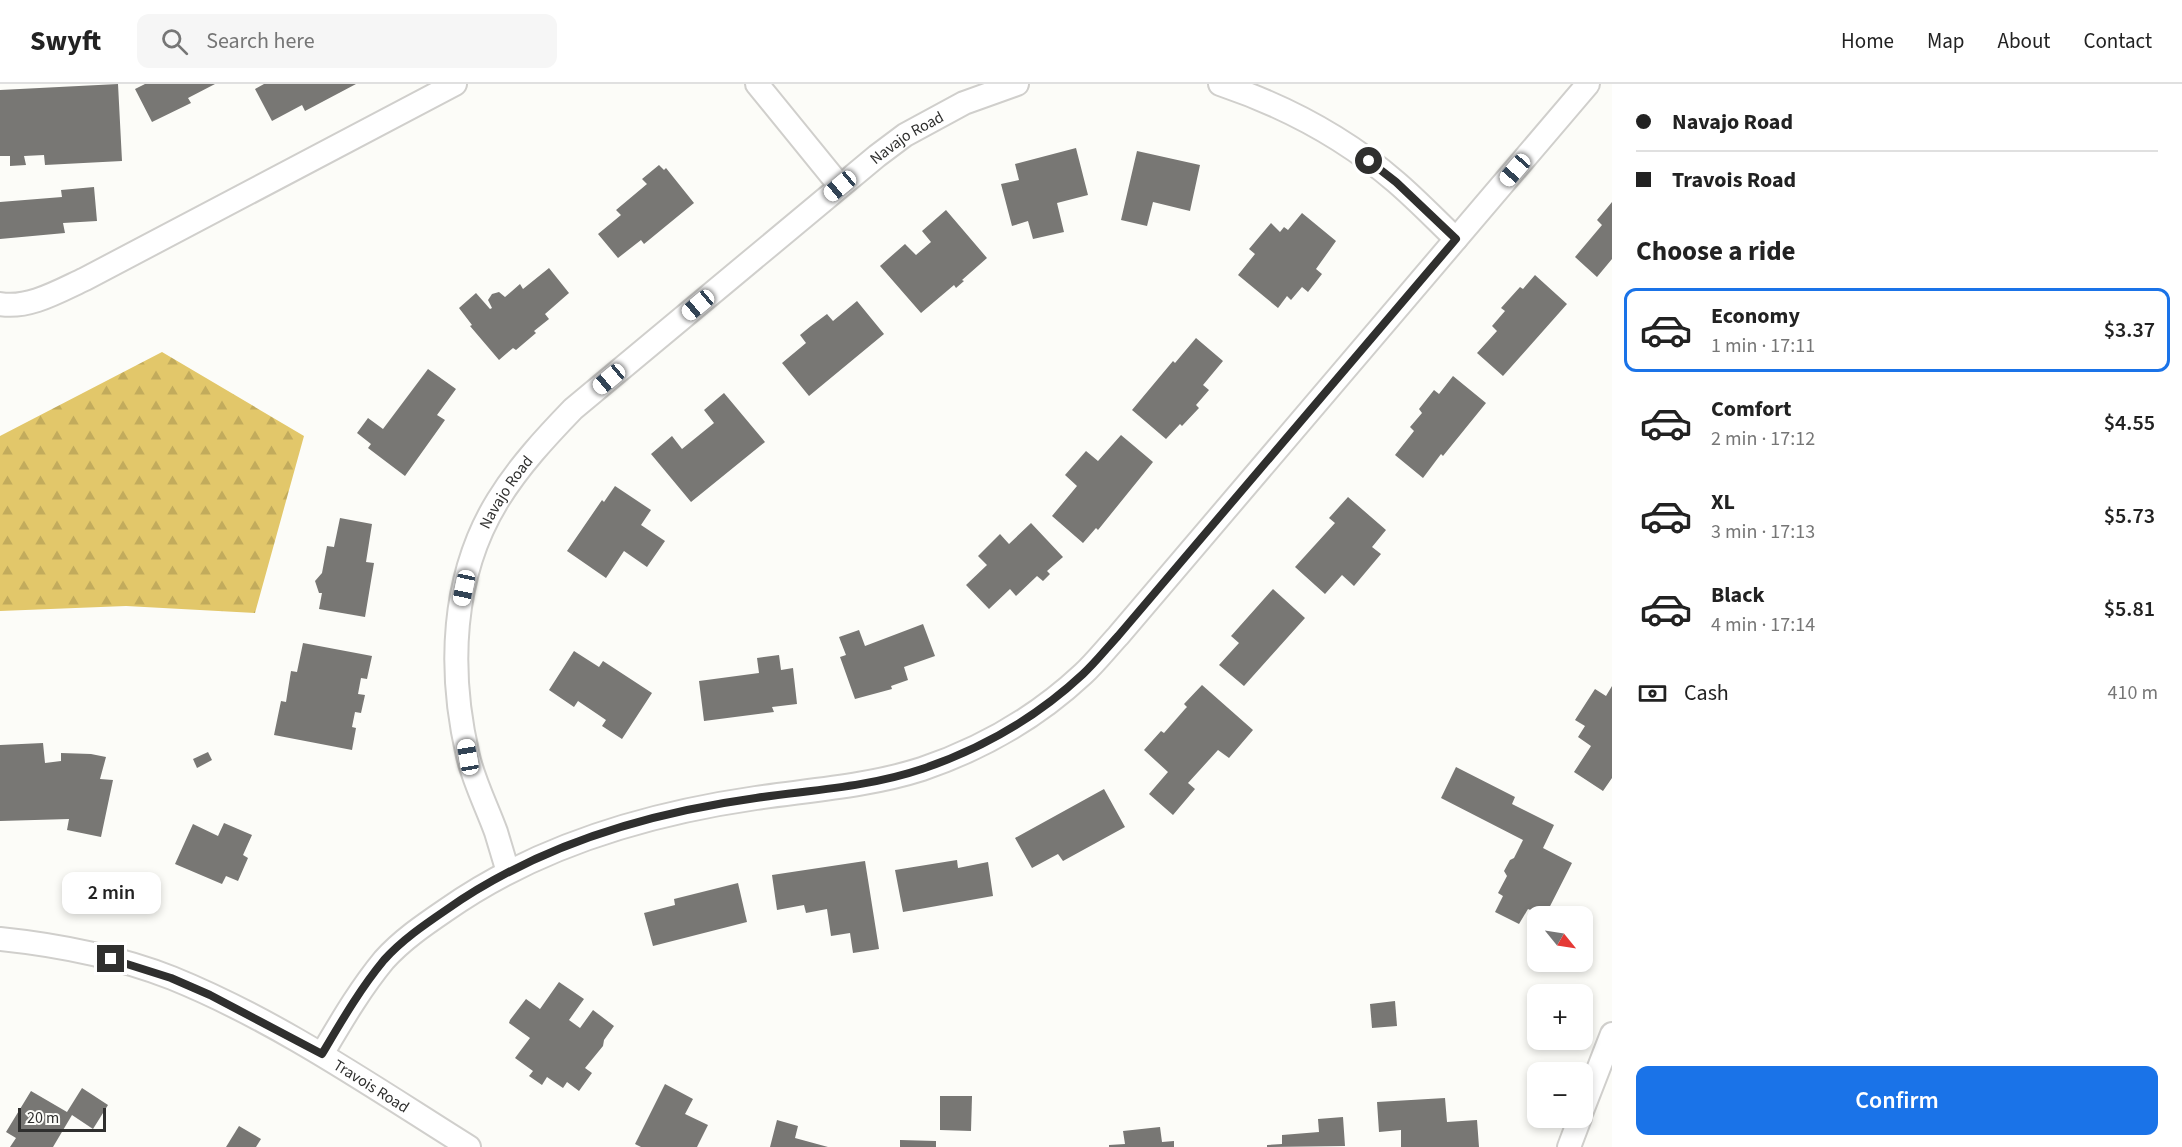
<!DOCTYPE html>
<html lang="en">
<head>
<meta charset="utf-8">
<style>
	:root { --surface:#fff; --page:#f6f6f6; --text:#222; --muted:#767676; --line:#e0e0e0; --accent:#1a73e8 }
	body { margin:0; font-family:"Source Sans 3",sans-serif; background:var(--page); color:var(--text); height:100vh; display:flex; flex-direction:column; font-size:22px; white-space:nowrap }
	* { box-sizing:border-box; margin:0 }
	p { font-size:20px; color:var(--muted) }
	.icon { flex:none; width:33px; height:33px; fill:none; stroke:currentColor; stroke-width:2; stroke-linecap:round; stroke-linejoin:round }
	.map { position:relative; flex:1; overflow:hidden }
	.drawer { display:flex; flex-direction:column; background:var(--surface); width:570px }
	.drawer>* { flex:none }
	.top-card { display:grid; align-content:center; height:132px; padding:0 24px; background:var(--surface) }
	.needle { width:39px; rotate:120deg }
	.buttons { position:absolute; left:1527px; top:822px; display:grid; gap:12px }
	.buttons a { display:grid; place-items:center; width:66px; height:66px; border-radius:12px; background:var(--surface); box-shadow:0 3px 9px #0003; font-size:30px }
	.scale { position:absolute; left:18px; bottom:15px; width:88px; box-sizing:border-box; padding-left:6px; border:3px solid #2f2f2e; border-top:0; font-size:16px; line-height:21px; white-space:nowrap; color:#2f2f2e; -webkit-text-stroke:4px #fcfcf8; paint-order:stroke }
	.end { position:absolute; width:27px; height:27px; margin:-14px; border:8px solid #2f2f2e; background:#fff; box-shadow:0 0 0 3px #fff }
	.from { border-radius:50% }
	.bubble { position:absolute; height:42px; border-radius:12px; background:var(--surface); box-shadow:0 3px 9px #0003; font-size:20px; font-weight:600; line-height:42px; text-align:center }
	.car { position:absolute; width:18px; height:36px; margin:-18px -9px; border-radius:8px; box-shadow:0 0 4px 2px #0007; background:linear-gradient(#fff 24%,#345 0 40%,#fff 0 76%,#345 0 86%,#fff 0) }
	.top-card b { display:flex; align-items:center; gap:21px; height:57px; font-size:22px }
	.top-card b+b { border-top:2px solid var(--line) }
	.top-card i { width:15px; height:15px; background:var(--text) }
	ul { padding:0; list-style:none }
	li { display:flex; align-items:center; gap:18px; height:84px; margin:0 12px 9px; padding:0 12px; border:3px solid transparent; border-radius:12px }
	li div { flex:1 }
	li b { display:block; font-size:22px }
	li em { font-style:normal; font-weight:600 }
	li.selected { border-color:var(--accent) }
	li>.icon { width:54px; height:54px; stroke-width:1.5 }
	h2 { padding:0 24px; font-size:27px; line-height:72px }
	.pay { display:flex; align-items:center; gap:15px; height:66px; padding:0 24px; font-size:22px }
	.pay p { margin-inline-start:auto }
	.button { display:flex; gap:12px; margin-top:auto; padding:12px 24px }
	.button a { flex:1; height:69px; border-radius:12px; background:var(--accent); color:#fff; font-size:24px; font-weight:600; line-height:69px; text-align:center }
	header { display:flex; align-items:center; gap:36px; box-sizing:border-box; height:84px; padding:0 30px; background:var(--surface); border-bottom:2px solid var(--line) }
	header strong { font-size:28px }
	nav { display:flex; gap:33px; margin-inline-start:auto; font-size:21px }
	.search { width:420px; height:54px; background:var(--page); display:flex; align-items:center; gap:15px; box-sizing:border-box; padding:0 21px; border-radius:12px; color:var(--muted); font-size:22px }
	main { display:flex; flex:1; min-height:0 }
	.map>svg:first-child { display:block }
	.forest { fill:url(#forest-firs) }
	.building { fill:#787774 }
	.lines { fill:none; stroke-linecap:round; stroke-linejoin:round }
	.street-casing { stroke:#d0cfcc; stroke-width:26 }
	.street { stroke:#fff; stroke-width:22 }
	.route { stroke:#2f2f2e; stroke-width:8 }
	.labels { text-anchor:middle; stroke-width:6; stroke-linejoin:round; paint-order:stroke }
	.street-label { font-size:16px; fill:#2f2f2e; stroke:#fcfcf8 }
</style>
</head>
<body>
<header>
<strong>Swyft</strong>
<div class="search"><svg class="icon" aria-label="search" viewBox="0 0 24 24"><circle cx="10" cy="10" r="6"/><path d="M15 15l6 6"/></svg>Search here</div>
<nav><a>Home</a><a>Map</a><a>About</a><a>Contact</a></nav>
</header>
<main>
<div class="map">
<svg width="1612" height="1063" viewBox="0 0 1612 1063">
	<defs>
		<pattern id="forest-firs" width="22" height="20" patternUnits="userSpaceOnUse" patternTransform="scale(1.5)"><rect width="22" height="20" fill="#e2c76a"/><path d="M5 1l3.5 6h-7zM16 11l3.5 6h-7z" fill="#c2ab5c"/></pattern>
	</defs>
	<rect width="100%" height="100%" fill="#fcfcf8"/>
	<polygon class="forest" points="162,268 304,352 255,529 126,522 0,527 0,352"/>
	<g class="building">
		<polygon points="118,0 122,77 45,81 44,71 24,72 26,81 10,82 10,72 0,72 0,6"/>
		<polygon points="145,0 215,0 188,14 191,19 152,38 135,5"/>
		<polygon points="264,0 356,0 305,27 302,21 272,37 255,5"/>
		<polygon points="1076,64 1088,111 1057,119 1064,148 1033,155 1028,137 1012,142 1001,100 1019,96 1015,80"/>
		<polygon points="1137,67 1200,81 1190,127 1153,118 1147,142 1121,136"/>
		<polygon points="659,81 664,86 666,84 694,119 644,160 641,156 618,174 598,150 621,131 616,126 647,100 642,95"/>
		<polygon points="94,103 97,137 63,139 65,149 0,155 0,118 62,113 61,106"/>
		<polygon points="1612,118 1612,175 1597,193 1575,173 1602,141 1597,136"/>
		<polygon points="946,126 987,174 962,196 964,197 956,204 954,201 921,229 880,182 905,160 916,171 931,158 922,147"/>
		<polygon points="1302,129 1336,157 1316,185 1322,190 1308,208 1302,203 1291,216 1287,212 1278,224 1238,191 1255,170 1249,165 1271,139 1280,148 1284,143 1288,146"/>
		<polygon points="549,184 569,209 545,230 549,235 534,247 536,249 516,266 513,264 499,276 470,242 472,241 459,224 476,209 490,225 492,224 488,216 492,210 499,208 505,213 520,200 523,205"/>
		<polygon points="1535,191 1567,220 1503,292 1477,269 1497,247 1492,242 1505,227 1501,224 1520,203 1523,205"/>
		<polygon points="857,217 884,250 809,312 782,279 806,259 800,251 811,242 827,230 833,237"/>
		<polygon points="1196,254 1223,277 1203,301 1209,306 1196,321 1199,324 1182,342 1180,340 1166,355 1132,326 1173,277 1175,279"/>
		<polygon points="428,285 456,305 437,331 445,336 405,392 368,364 371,360 357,349 368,334 383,345"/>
		<polygon points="1453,292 1486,319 1443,372 1441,370 1423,394 1395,371 1414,347 1410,343 1422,329 1419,325 1434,306 1439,310"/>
		<polygon points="724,309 765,358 691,418 651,370 672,352 682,365 714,339 704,326"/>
		<polygon points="1121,351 1153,378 1098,446 1096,444 1083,459 1052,432 1077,402 1065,391 1086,367 1098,377"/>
		<polygon points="615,402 651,426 641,441 665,457 647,483 624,467 606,494 567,467 602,416 604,418"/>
		<polygon points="1348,413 1386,446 1372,463 1381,470 1354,502 1342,491 1325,510 1295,483 1335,439 1329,434"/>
		<polygon points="340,434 372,440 366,478 374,479 365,533 319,525 322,509 319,509 315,497 322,489 327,462 334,463"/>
		<polygon points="1031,439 1063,473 1047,487 1050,490 1043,497 1037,492 1016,512 1010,505 989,525 966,501 987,481 978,472 1000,450 1009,460"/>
		<polygon points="1273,505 1305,534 1244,602 1219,581 1239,559 1231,552"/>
		<polygon points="923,540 935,572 904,583 908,596 891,602 892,605 855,615 840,573 846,571 839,553 859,546 865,562"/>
		<polygon points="303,559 372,572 367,595 361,594 358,610 365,611 361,629 355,628 352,643 356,644 352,666 274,651 281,617 286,618 291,587 297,588"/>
		<polygon points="574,567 599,583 603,577 652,609 622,655 602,642 606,636 578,617 574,623 549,606"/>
		<polygon points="779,571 781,586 793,584 797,620 772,623 774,628 704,637 699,597 759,589 757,574"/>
		<polygon points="1202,601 1253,646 1229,674 1218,666 1188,699 1195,705 1173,731 1149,710 1168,688 1144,666 1161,647 1164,649 1185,625 1187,623 1184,620"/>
		<polygon points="1612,602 1612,694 1603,707 1574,688 1591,662 1578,653 1585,642 1575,636 1595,605 1606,612"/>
		<polygon points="43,659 45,679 61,677 61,669 91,670 106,673 100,695 113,696 101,753 67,746 69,735 0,737 0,661"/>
		<polygon points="208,668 212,676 197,684 193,675"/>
		<polygon points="1456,683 1515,713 1512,720 1554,741 1543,764 1572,779 1545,832 1528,825 1519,840 1495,828 1503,812 1498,809 1507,792 1504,787 1510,776 1514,774 1523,756 1441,714"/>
		<polygon points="1104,705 1125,743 1063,777 1058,770 1032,784 1015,754"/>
		<polygon points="224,739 252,751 243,771 248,774 238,797 226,792 222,800 175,780 193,740 218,752"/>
		<polygon points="957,776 958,784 988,778 993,812 903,828 895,786"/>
		<polygon points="865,777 879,865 853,869 850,849 831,852 827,825 806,829 804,821 777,826 772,791"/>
		<polygon points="738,799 747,838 653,862 644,829 675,821 674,815"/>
		<polygon points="559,898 584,915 569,936 580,944 593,926 614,942 604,956 603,962 585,984 592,989 579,1007 567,998 563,1004 547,993 542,1001 529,992 533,987 515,974 530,954 509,939 510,936 526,915 540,925"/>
		<polygon points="1395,917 1397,942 1372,944 1370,920"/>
		<polygon points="665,1000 693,1015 685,1030 708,1041 697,1063 641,1063 635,1060"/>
		<polygon points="82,1004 108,1021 93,1045 72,1031 53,1063 10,1063 16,1054 6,1048 31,1007 67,1028"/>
		<polygon points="940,1012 972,1012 971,1047 940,1046"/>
		<polygon points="1445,1014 1447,1038 1477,1036 1479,1063 1401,1063 1401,1046 1379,1048 1377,1018"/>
		<polygon points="1343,1033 1345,1062 1267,1063 1267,1061 1282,1060 1282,1051 1319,1048 1318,1035"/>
		<polygon points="777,1036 798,1042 795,1054 828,1063 770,1063"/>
		<polygon points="239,1042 261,1055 256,1063 226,1063"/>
		<polygon points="1160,1043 1162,1058 1174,1057 1174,1063 1109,1063 1109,1061 1125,1060 1123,1047"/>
		<polygon points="900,1056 936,1057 936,1063 900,1063"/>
	</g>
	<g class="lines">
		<g class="street-casing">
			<g id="street">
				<polyline points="757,0 840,102"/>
				<path d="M1220 0C1285 22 1344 53 1396 98 1417 116 1436 136 1456 155"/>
				<path d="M0 220C29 225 59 207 85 195L455 0"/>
				<path id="s1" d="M508 788C504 775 500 761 496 748 487 723 474 698 468 672 448 587 451 492 498 416 519 382 546 353 573 325L877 72 905 51 964 19 1017 0"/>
				<path id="s2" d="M0 855C58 861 118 873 172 894 278 937 373 1003 469 1063"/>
				<path d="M322 970C341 938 360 905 384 876 402 856 424 841 446 826 537 762 646 730 756 714 811 706 869 702 922 685 981 665 1037 633 1083 590 1095 579 1106 565 1118 552L1588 0"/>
				<polyline points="1582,1027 1612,950"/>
				<polyline points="1569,1063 1580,1034"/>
			</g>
		</g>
		<use href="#street" class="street"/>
	</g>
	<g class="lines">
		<path class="route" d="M111 875 171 894 210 911 322 970C341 938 360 905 384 876 402 856 424 841 446 826 537 762 647 729 756 714 811 706 869 703 922 685 981 665 1037 633 1083 590 1095 579 1106 565 1118 552L1456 155 1396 98 1369 77"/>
	</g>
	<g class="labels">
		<g class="street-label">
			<text dy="6" stroke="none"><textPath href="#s1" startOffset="936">Navajo Road</textPath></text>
			<text dy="6" stroke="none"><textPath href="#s1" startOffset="398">Navajo Road</textPath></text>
			<text dy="6" stroke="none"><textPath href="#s2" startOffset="404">Travois Road</textPath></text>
		</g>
	</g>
</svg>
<div class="buttons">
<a><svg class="needle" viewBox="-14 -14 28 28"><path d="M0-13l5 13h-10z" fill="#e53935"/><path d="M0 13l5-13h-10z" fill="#767676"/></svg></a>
<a>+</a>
<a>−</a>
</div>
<div class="scale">20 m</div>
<i class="end from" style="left:1369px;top:77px"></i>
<i class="end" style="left:111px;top:875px"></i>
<div class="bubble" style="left:62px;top:788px;width:99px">2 min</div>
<i class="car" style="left:1515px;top:86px;rotate:221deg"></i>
<i class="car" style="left:840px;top:102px;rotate:230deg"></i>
<i class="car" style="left:698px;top:221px;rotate:230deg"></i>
<i class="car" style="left:609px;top:295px;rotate:230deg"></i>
<i class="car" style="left:464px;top:504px;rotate:192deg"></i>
<i class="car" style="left:468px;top:673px;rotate:350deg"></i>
</div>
<section class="drawer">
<div class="top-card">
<b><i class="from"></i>Navajo Road</b>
<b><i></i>Travois Road</b>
</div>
<h2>Choose a ride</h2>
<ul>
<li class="selected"><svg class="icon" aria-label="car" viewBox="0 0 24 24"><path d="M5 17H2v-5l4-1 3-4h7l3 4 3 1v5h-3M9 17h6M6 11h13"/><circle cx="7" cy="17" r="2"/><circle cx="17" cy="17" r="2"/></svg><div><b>Economy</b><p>1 min · 17:11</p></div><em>$3.37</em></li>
<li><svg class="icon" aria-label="car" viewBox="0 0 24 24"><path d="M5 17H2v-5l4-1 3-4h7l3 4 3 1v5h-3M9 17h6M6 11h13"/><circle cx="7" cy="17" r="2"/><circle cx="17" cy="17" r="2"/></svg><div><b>Comfort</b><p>2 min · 17:12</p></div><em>$4.55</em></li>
<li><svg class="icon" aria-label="car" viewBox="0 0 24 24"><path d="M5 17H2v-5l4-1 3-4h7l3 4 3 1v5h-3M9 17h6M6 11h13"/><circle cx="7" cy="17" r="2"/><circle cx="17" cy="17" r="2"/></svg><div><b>XL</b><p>3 min · 17:13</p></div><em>$5.73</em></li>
<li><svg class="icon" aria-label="car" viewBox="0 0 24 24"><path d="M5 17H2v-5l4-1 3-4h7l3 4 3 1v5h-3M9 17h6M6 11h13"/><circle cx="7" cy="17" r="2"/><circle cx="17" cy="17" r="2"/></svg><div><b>Black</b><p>4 min · 17:14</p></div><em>$5.81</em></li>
</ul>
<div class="pay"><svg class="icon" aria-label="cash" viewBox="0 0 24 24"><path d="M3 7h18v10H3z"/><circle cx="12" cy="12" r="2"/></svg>Cash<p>410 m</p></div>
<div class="button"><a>Confirm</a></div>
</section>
</main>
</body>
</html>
